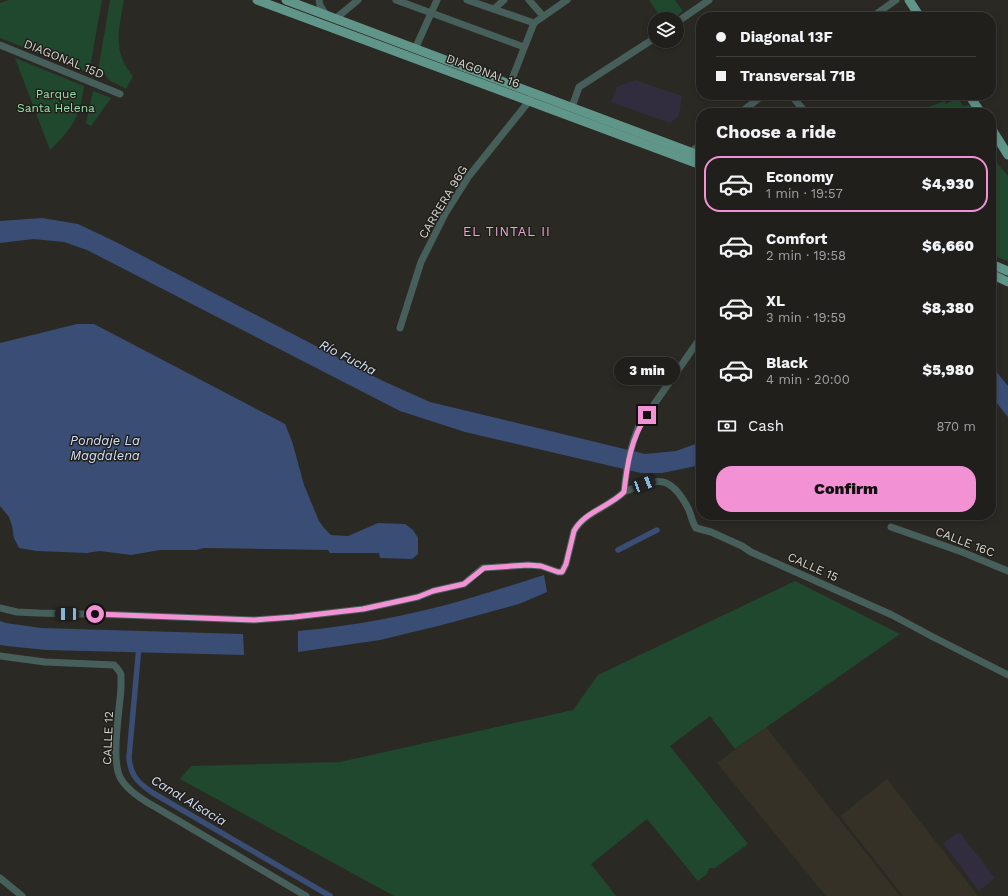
<!DOCTYPE html>
<html lang="en">
<head>
<meta charset="utf-8">
<style>
	:root { --surface:#201f1b; --page:#2d2c28; --text:#f1f3f6; --muted:#a2a2a3; --line:#3d3d3a; --accent:#f391d5 }
	body { margin:0; font-family:"Work Sans",sans-serif; background:var(--page); color:var(--text); height:100vh; display:flex; flex-direction:column; font-size:15px; white-space:nowrap }
	* { box-sizing:border-box; margin:0 }
	p { font-size:13px; color:var(--muted) }
	.icon { flex:none; width:22px; height:22px; fill:none; stroke:currentColor; stroke-width:2; stroke-linecap:round; stroke-linejoin:round }
	.map { position:relative; flex:1; overflow:hidden }
	.details { position:absolute; left:696px; top:108px; width:300px; height:412px; display:flex; flex-direction:column; background:var(--surface); border-radius:16px; box-shadow:0 2px 6px #0003,0 0 0 1px var(--line) }
	.details>* { flex:none }
	.hud { position:absolute; left:696px; top:12px; width:300px; height:88px; border-radius:16px; box-shadow:0 2px 6px #0003,0 0 0 1px var(--line); display:grid; align-content:center; height:88px; padding:0 20px; background:var(--surface) }
	.buttons { position:absolute; left:648px; top:12px; display:grid; gap:8px }
	.buttons a { display:grid; place-items:center; width:36px; height:36px; border-radius:50%; background:var(--surface); box-shadow:0 2px 6px #0003,0 0 0 1px var(--line); font-size:20px }
	.end { position:absolute; width:18px; height:18px; margin:-9px; border:5px solid #f391d5; background:#111; box-shadow:0 0 0 2px #111 }
	.from { border-radius:50% }
	.bubble { position:absolute; height:28px; border-radius:14px; background:var(--surface); box-shadow:0 2px 6px #0003,0 0 0 1px var(--line); font-size:13px; font-weight:800; line-height:28px; text-align:center }
	.car { position:absolute; width:12px; height:24px; margin:-12px -6px; border-radius:5px; box-shadow:0 0 3px 1px #0007; background:linear-gradient(#222 24%,#8ab4d8 0 40%,#222 0 76%,#8ab4d8 0 86%,#222 0) }
	.hud b { display:flex; align-items:center; gap:14px; height:38px; font-size:15px }
	.hud b+b { border-top:1px solid var(--line) }
	.hud i { width:10px; height:10px; background:var(--text) }
	ul { padding:0; list-style:none }
	li { display:flex; align-items:center; gap:12px; height:56px; margin:0 8px 6px; padding:0 12px; border:2px solid transparent; border-radius:16px }
	li div { flex:1 }
	li b { display:block; font-size:15px }
	li em { font-style:normal; font-weight:800 }
	li.active { border-color:var(--accent) }
	li>.icon { width:36px; height:36px; stroke-width:1.5 }
	h2 { padding:0 20px; font-size:18px; line-height:48px }
	.pay { display:flex; align-items:center; gap:10px; height:44px; padding:0 20px; font-size:15px }
	.pay p { margin-inline-start:auto }
	.button { display:flex; gap:8px; margin-top:auto; padding:8px 20px }
	.button a { flex:1; height:46px; border-radius:16px; background:var(--accent); color:#111; font-size:16px; font-weight:800; line-height:46px; text-align:center }
	.map>svg:first-child { display:block }
	.commercial { fill:#322d3e }
	.built { fill:#363126 }
	.green { fill:#20482e }
	.water { fill:#3a4d74 }
	.lines { fill:none; stroke-linecap:round; stroke-linejoin:round }
	.canal { stroke:#3a4d74; stroke-width:5.5 }
	.minor { stroke:#465f5a; stroke-width:7 }
	.major { stroke:#60958a; stroke-width:9 }
	.route { stroke:#f391d5; stroke-width:5 }
	.labels { text-anchor:middle; stroke-width:3; stroke-linejoin:round; paint-order:stroke }
	.street-label { font-size:12px; fill:#d6d4d1; stroke:#211f1a }
	.park-label { font-size:12px; fill:#98deac; stroke:#211f1a }
	.neighbourhood-label { font-size:13px; letter-spacing:1px; fill:#eba7d5; stroke:#211f1a }
	.water-label { font-size:13px; font-style:italic; fill:#d2e0fb; stroke:#211f1a }
</style>
</head>
<body>
<div class="map">
<svg width="1008" height="896" viewBox="0 0 1008 896">
	<rect width="100%" height="100%" fill="#2b2924"/>
	<g class="commercial">
		<polygon points="635,80 682,96 679,116 670,123 611,102 617,87"/>
		<polygon points="959,832 995,878 979,891 943,843"/>
	</g>
	<g class="built">
		<polygon points="766,727 900,896 826,896 717,763"/>
		<polygon points="887,779 978,896 903,896 840,816"/>
	</g>
	<g class="green">
		<polygon points="9,0 102,0 89,73 0,38 0,3"/>
		<path d="M110 0H124C119 29 112 52 133 76L126 89 109 80 102 70 100 78 97 77Z"/>
		<polygon points="649,0 675,0 683,11 673,19 662,19"/>
		<path d="M15 58 84 86C79 119 73 127 50 150Z"/>
		<polygon points="93,91 111,98 91,126 86,123"/>
		<polygon points="958,98 963,106 970,105 974,113 912,113 945,101 946,104"/>
		<polygon points="993,158 1008,176 1008,261 991,255 991,160"/>
		<polygon points="795,581 900,634 735,749 710,716 670,746 748,844 715,868 709,868 707,874 698,881 647,819 591,864 616,896 394,896 180,779 191,766 340,762 573,710 598,675"/>
	</g>
	<g class="water">
		<polygon points="42,218 78,224 116,242 381,380 430,402 645,454 676,451 701,442 701,465 662,473 641,473 465,432 400,411 87,250 64,242 33,239 0,243 0,221"/>
		<polygon points="77,324 94,324 285,424 292,441 304,485 319,521 325,529 331,535 348,536 378,523 405,524 413,530 418,538 418,554 412,559 380,558 379,553 330,553 328,550 204,548 196,550 160,550 131,555 100,551 87,553 37,551 19,548 14,538 12,526 9,517 0,506 0,343"/>
		<polygon points="991,365 1008,386 1008,417 991,396"/>
		<path d="M544 575 547 592 519 604 442 625 380 640 298 652V631C353 626 407 616 460 601 488 593 516 584 544 575Z"/>
		<polygon points="0,621 6,623 41,628 243,634 244,655 46,650 7,646 0,645"/>
	</g>
	<g class="lines">
		<g class="canal">
			<polyline points="618,550 657,530"/>
			<path d="M139 646 129 757C130 775 138 783 153 793L330 896"/>
		</g>
		<g class="minor">
			<polyline points="319,0 320,5 326,15"/>
			<polyline points="396,0 524,47"/>
			<polyline points="467,0 534,23"/>
			<polyline points="529,0 543,16"/>
			<polyline points="494,9 504,0"/>
			<polyline points="872,17 896,0"/>
			<polyline points="335,19 358,0"/>
			<polyline points="677,22 709,0"/>
			<polyline points="534,23 567,0"/>
			<polyline points="0,45 120,94"/>
			<polyline points="415,49 437,0"/>
			<polyline points="510,84 534,23"/>
			<polyline points="791,95 806,113"/>
			<polyline points="796,100 803,95"/>
			<polyline points="572,107 579,87 655,38"/>
			<polyline points="740,113 763,95"/>
			<polyline points="691,152 701,144"/>
			<polyline points="400,328 421,262 445,214 469,176 530,100"/>
			<path d="M624 492C656 479 669 472 688 508 691 514 692 522 696 528L711 532 742 546 751 552 892 615 933 637 1008 675"/>
			<polyline points="891,527 962,552 1008,571"/>
			<path d="M0 608 17 612 38 613 123 615 254 620 294 617 363 609 418 597 433 591 464 584 483 568 528 565 541 566 558 572H562L566 564 574 531C585 512 609 507 624 492 626 470 630 447 639 426L701 337"/>
			<path d="M0 656 45 662 114 665C117 668 120 671 121 675 121 679 121 683 121 687 120 710 110 761 121 779 129 792 144 801 157 808L306 896"/>
			<polyline points="0,878 22,896"/>
		</g>
		<g class="major">
			<polyline points="257,0 701,165"/>
			<polyline points="286,0 701,156"/>
			<polyline points="909,0 920,17"/>
			<polyline points="969,95 981,113"/>
			<polyline points="991,128 1008,155"/>
			<polyline points="991,264 1008,271"/>
			<polyline points="991,274 1008,282"/>
		</g>
	</g>
	<g class="lines">
		<path class="route" d="M95 614 254 620 294 617 363 609 418 597 433 591 464 584 484 568 528 565 541 566 558 572H562L566 564 574 531C584 512 609 507 624 492 627 465 631 438 647 415"/>
	</g>
	<g class="labels">
		<g class="street-label">
			<text transform="translate(64 59) rotate(22)" y="4">DIAGONAL 15D</text>
			<text transform="translate(483 71) rotate(20)" y="4">DIAGONAL 16</text>
			<text transform="translate(443 202) rotate(-59)" y="4">CARRERA 96G</text>
			<text transform="translate(965 542) rotate(21)" y="4">CALLE 16C</text>
			<text transform="translate(813 567) rotate(24)" y="4">CALLE 15</text>
			<text transform="translate(108 738) rotate(-88)" y="4">CALLE 12</text>
		</g>
		<g class="park-label">
			<text x="56" y="98">Parque<tspan x="56" dy="14">Santa Helena</tspan></text>
		</g>
		<g class="neighbourhood-label">
			<text x="507" y="236">EL TINTAL II</text>
		</g>
		<g class="water-label">
			<text transform="translate(348 357) rotate(27)" y="5">Río Fucha</text>
			<text x="105" y="445">Pondaje La<tspan x="105" dy="15">Magdalena</tspan></text>
			<text transform="translate(189 800) rotate(31)" y="5">Canal Alsacia</text>
		</g>
	</g>
</svg>
<div class="buttons">
<a><svg class="icon" aria-label="layers" viewBox="0 0 24 24"><path d="M12 4l9 5-9 5-9-5zM3 14l9 5 9-5"/></svg></a>
</div>
<i class="end from" style="left:95px;top:614px"></i>
<i class="end" style="left:647px;top:415px"></i>
<div class="bubble" style="left:614px;top:357px;width:66px">3 min</div>
<i class="car" style="left:644px;top:484px;rotate:69deg"></i>
<i class="car" style="left:67px;top:614px;rotate:271deg"></i>
<div class="hud">
<b><i class="from"></i>Diagonal 13F</b>
<b><i></i>Transversal 71B</b>
</div>
<section class="details">
<h2>Choose a ride</h2>
<ul>
<li class="active"><svg class="icon" aria-label="car" viewBox="0 0 24 24"><path d="M5 17H2v-5l4-1 3-4h7l3 4 3 1v5h-3M9 17h6M6 11h13"/><circle cx="7" cy="17" r="2"/><circle cx="17" cy="17" r="2"/></svg><div><b>Economy</b><p>1 min · 19:57</p></div><em>$4,930</em></li>
<li><svg class="icon" aria-label="car" viewBox="0 0 24 24"><path d="M5 17H2v-5l4-1 3-4h7l3 4 3 1v5h-3M9 17h6M6 11h13"/><circle cx="7" cy="17" r="2"/><circle cx="17" cy="17" r="2"/></svg><div><b>Comfort</b><p>2 min · 19:58</p></div><em>$6,660</em></li>
<li><svg class="icon" aria-label="car" viewBox="0 0 24 24"><path d="M5 17H2v-5l4-1 3-4h7l3 4 3 1v5h-3M9 17h6M6 11h13"/><circle cx="7" cy="17" r="2"/><circle cx="17" cy="17" r="2"/></svg><div><b>XL</b><p>3 min · 19:59</p></div><em>$8,380</em></li>
<li><svg class="icon" aria-label="car" viewBox="0 0 24 24"><path d="M5 17H2v-5l4-1 3-4h7l3 4 3 1v5h-3M9 17h6M6 11h13"/><circle cx="7" cy="17" r="2"/><circle cx="17" cy="17" r="2"/></svg><div><b>Black</b><p>4 min · 20:00</p></div><em>$5,980</em></li>
</ul>
<div class="pay"><svg class="icon" aria-label="cash" viewBox="0 0 24 24"><path d="M3 7h18v10H3z"/><circle cx="12" cy="12" r="2"/></svg>Cash<p>870 m</p></div>
<div class="button"><a>Confirm</a></div>
</section>
</div>
</body>
</html>
